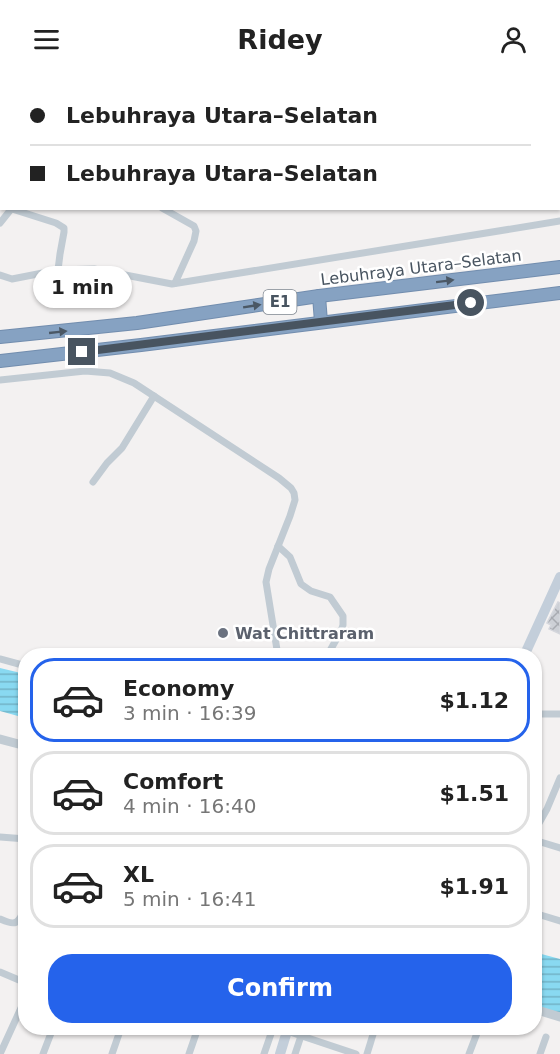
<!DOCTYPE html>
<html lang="en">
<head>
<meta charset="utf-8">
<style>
	:root { --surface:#fff; --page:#f6f6f6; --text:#222; --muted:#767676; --line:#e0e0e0; --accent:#2563eb }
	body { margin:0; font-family:"DejaVu Sans",sans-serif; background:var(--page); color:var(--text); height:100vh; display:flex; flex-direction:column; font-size:22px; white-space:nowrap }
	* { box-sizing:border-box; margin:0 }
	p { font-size:20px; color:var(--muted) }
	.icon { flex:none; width:33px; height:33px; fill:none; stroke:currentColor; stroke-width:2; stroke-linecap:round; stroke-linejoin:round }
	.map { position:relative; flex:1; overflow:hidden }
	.drawer { position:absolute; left:18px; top:570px; width:524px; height:387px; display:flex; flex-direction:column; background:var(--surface); border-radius:24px; box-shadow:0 2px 4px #0004 }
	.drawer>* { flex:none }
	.guide { position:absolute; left:0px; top:0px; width:561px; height:132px; box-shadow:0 2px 4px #0004; display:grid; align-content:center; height:132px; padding:0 30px; background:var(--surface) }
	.end { position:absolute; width:27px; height:27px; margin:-14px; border:8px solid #485460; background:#fff; box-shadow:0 0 0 3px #fff }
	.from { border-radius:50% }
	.bubble { position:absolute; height:42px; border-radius:21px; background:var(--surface); box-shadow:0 2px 4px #0004; font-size:20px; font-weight:700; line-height:42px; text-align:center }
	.guide b { display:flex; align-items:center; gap:21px; height:57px; font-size:22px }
	.guide b+b { border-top:2px solid var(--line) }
	.guide i { width:15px; height:15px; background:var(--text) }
	ul { padding:10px 0 0; list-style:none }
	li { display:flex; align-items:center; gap:18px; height:84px; margin:0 12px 9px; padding:0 18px; border:3px solid var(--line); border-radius:24px }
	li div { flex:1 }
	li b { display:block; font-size:22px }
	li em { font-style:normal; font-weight:700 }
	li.on { border-color:var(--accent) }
	li>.icon { width:54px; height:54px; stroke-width:1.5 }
	.button { display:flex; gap:12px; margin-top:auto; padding:12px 30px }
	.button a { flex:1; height:69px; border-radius:24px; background:var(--accent); color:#fff; font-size:24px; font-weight:700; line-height:69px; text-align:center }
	header { display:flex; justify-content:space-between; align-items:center; height:78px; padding:0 30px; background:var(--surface); font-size:27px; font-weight:700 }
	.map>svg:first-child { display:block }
	.water { fill:url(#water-rules) }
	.building { fill:url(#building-cross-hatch); stroke:#d5d7dd; stroke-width:1.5 }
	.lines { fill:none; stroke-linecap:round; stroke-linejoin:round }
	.motorway-casing { stroke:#728dae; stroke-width:14 }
	.minor { stroke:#c1cbd3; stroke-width:7 }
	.tertiary { stroke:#c1cbd3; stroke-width:9 }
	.secondary { stroke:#c3ceda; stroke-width:10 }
	.motorway { stroke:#86a2c2; stroke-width:12 }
	.oneway { fill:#4b5865 }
	.route { stroke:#485460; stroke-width:8 }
	.worship-dot { fill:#6b7280; stroke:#fff; stroke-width:2 }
	.labels { text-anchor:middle; stroke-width:5; stroke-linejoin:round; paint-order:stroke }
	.shield { fill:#fff; stroke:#7f8790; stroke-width:1.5 }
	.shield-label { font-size:15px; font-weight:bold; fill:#485460 }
	.street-label { font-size:16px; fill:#485460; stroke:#fff }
	.worship-label { font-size:16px; font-weight:bold; fill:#5b616d; stroke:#fff; text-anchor:start }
</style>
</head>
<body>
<header><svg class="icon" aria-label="menu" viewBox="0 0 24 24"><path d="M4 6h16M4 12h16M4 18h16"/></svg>Ridey<svg class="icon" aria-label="person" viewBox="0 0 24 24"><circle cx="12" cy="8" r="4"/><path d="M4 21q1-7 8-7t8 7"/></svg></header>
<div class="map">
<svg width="560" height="976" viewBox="0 0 560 976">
	<defs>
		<pattern id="water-rules" width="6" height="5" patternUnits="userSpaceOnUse" patternTransform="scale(1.5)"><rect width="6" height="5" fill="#89d9f1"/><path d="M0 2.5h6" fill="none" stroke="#72b3c7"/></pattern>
		<pattern id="building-cross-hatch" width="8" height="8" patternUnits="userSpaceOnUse" patternTransform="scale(1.5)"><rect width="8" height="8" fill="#cdd0d6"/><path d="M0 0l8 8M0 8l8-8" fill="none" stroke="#a8abb1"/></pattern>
	</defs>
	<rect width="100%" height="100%" fill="#f3f1f1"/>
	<g class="water">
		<polygon points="0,590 25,596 25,640 0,633"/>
		<polygon points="534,874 560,881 560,935 534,927"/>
	</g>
	<polygon class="building" points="558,524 560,525 560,556 549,551 551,547 547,545"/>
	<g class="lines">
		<g class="motorway-casing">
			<g id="motorway">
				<polyline points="319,218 321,244"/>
				<polyline points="0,259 137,245 319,218 560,189"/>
				<polyline points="0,283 141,267 560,215"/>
			</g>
		</g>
		<g class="minor">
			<polyline points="5,2 6,0"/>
			<polyline points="0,11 2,8"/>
			<polyline points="162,130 194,148 196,153 194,163 175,205"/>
			<polyline points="12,131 56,145 64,150 64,154 60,176 58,192"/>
			<polyline points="0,145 12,130"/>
			<polyline points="0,197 12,201 58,192 94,191 172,206 560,143"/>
			<polyline points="0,302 85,293 110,295 134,305 279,400 291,410 294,415 295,422 290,438 269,491 266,504 278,578"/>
			<polyline points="93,404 107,385 122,370 154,318"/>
			<polyline points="278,468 290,479 301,506 311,513 330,519 343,538 343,547 341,553 327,578"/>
			<polyline points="0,581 26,588"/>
			<polyline points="534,636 560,636"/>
			<polyline points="534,754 547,731 560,700"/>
			<polyline points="0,759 26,761"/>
			<polyline points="534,762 560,770"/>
			<polyline points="534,835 560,843"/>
			<path d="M0 841C17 849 18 845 26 829"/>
			<polyline points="0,894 26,905"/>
			<polyline points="287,953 356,976"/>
			<polyline points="0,976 26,919"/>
			<polyline points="43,976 53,950"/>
			<polyline points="112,976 121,950"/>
			<polyline points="189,976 198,950"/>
			<polyline points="264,976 273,950"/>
			<polyline points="295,976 301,958"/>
			<polyline points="367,976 375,950"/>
			<polyline points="469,976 479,950"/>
			<polyline points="540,976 546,959"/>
		</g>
		<g class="tertiary">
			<polyline points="0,661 26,668"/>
			<polyline points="534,931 560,939"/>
		</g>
		<g class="secondary">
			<polyline points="524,578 560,499"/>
			<polyline points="280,976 288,950"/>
		</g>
		<use href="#motorway" class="motorway"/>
	</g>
	<defs><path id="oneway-solid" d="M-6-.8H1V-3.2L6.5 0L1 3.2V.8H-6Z" transform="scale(1.5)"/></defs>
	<g class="oneway">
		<use href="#oneway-solid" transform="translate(445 203) rotate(-7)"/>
		<use href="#oneway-solid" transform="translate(252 228) rotate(-9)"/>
		<use href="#oneway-solid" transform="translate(58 254) rotate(-6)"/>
	</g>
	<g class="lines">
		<polyline class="route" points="82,274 471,225"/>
	</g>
	<circle class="worship-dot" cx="223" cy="555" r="6"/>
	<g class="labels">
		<rect class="shield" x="263.5" y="212" width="33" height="24" rx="4.5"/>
		<g class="shield-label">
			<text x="280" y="229">E1</text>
		</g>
		<g class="street-label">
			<text transform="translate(421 189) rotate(-7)" y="6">Lebuhraya Utara–Selatan</text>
		</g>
		<g class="worship-label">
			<text x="235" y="561">Wat Chittraram</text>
		</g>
	</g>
</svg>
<i class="end from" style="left:471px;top:225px"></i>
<i class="end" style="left:82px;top:274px"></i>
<div class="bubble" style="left:33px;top:188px;width:99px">1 min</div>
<div class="guide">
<b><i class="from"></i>Lebuhraya Utara–Selatan</b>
<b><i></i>Lebuhraya Utara–Selatan</b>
</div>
<section class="drawer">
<ul>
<li class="on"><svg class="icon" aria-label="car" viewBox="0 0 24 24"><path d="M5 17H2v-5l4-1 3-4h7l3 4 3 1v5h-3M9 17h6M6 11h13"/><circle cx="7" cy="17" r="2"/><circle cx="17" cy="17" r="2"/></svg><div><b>Economy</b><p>3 min · 16:39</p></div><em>$1.12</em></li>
<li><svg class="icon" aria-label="car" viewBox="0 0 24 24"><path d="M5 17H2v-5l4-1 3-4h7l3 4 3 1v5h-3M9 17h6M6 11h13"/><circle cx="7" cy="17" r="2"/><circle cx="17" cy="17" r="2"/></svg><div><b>Comfort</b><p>4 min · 16:40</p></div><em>$1.51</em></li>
<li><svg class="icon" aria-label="car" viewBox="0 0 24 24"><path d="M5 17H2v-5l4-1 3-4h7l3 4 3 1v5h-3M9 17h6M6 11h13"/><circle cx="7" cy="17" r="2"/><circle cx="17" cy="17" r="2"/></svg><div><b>XL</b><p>5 min · 16:41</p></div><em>$1.91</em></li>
</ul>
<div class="button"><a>Confirm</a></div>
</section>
</div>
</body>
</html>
